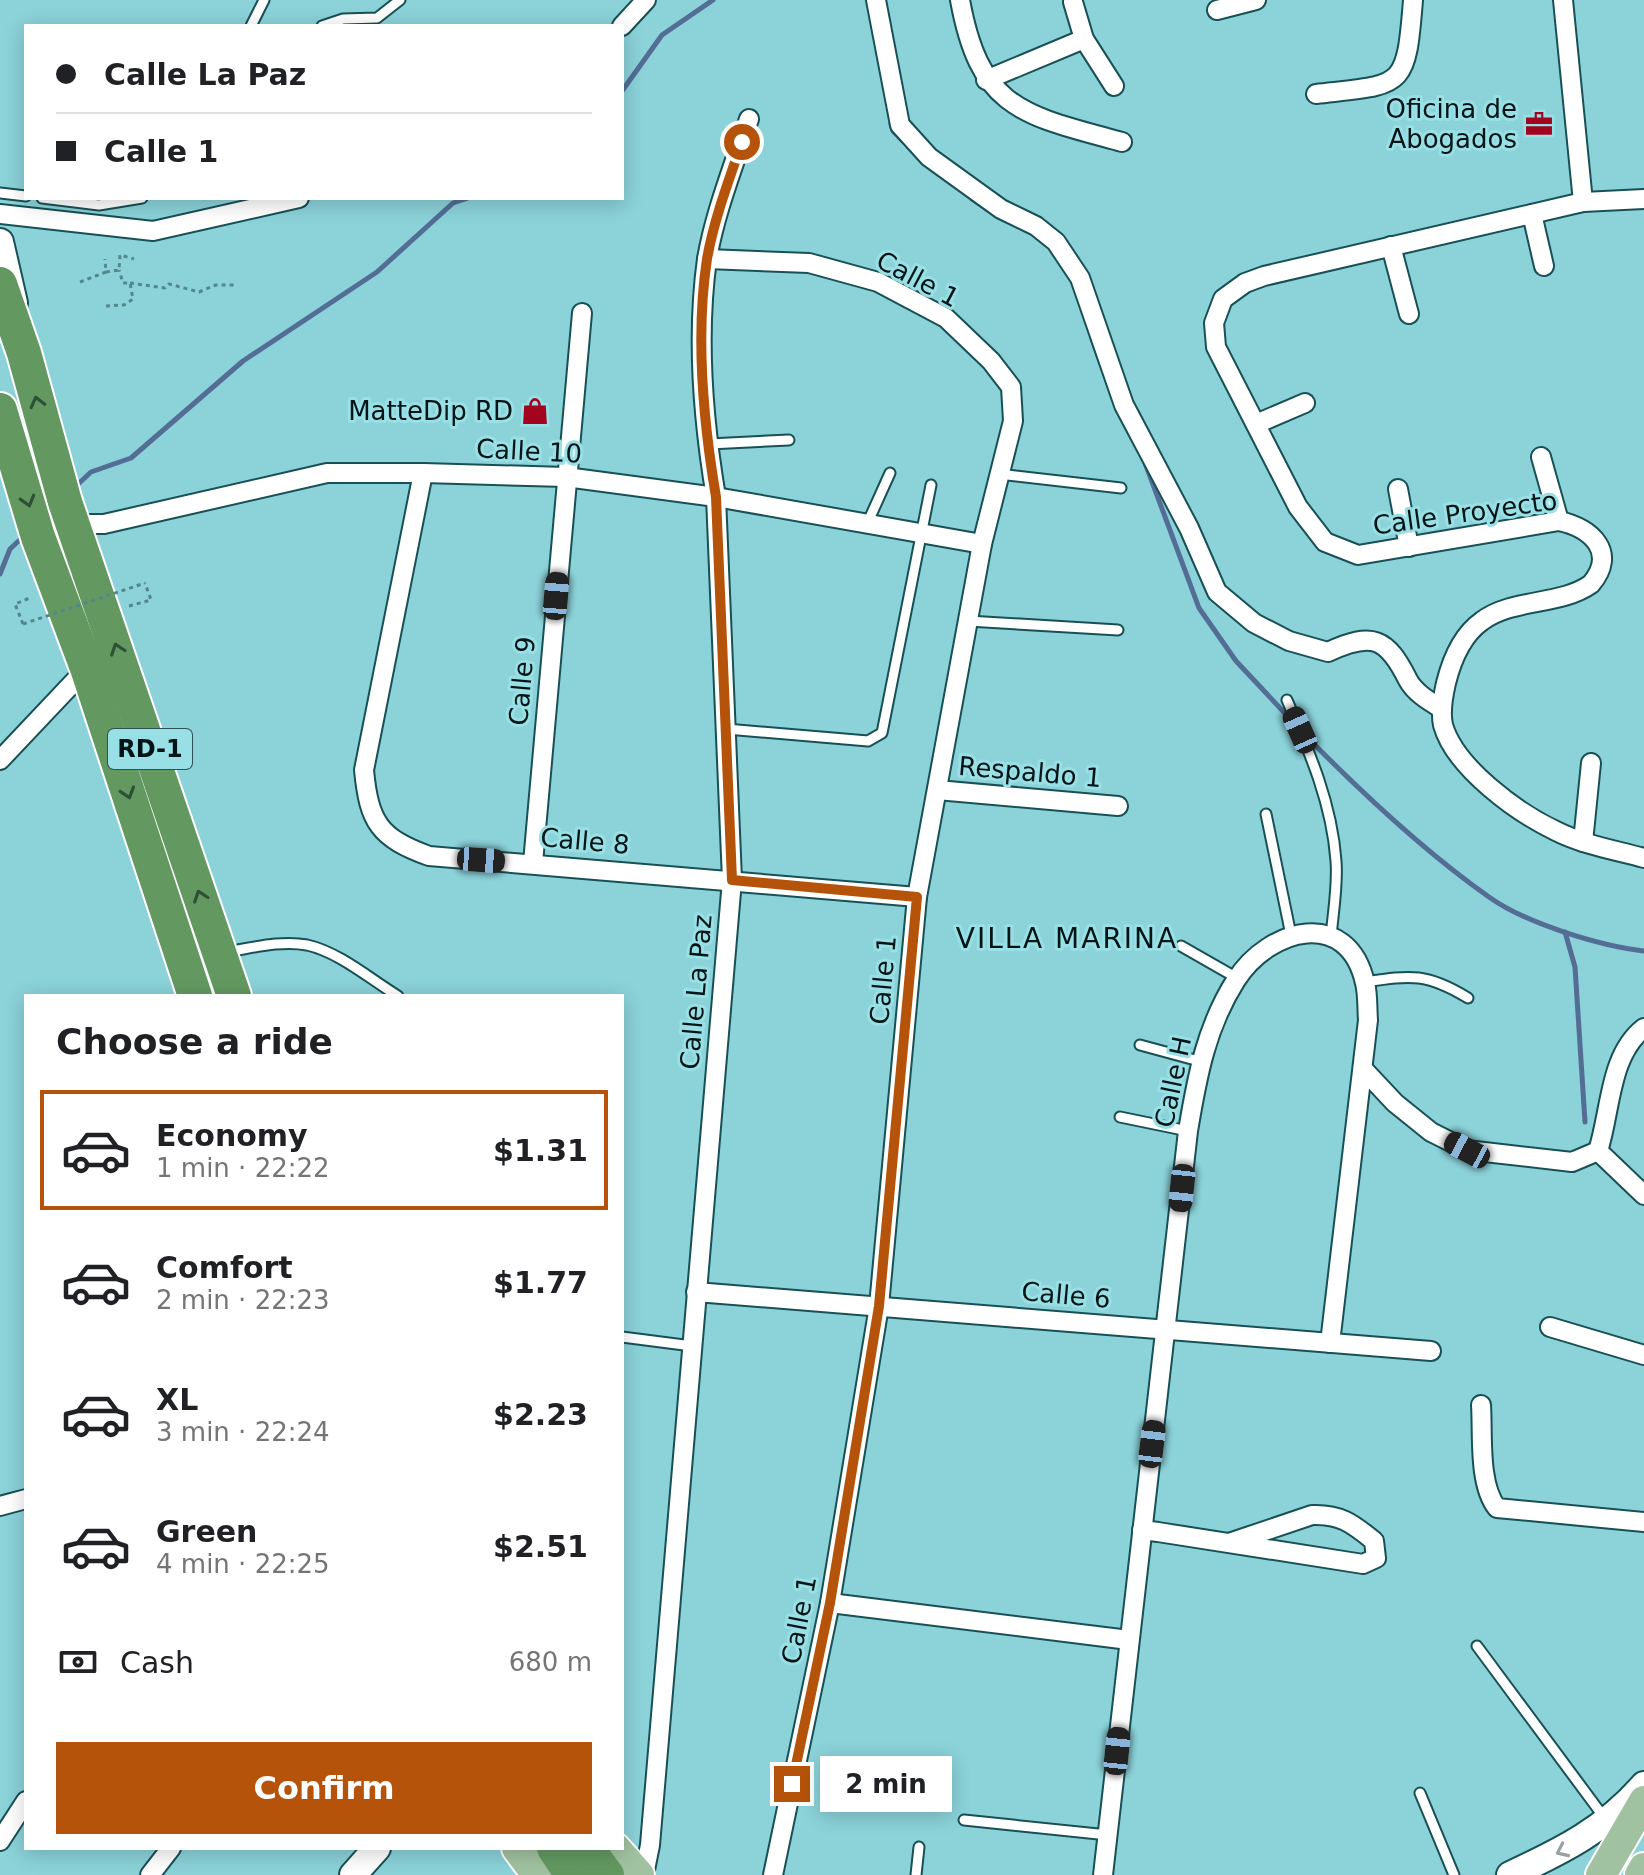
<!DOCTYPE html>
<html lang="en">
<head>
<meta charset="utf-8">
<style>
	:root { --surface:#fff; --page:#f6f6f6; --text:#202124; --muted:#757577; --line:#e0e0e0; --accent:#b45309 }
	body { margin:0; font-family:"DejaVu Sans",sans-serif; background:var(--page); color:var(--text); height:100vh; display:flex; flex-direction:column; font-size:30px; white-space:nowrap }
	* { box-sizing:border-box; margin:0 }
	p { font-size:26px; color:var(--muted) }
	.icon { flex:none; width:44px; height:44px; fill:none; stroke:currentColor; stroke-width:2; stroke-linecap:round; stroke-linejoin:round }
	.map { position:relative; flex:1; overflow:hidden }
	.sheet { position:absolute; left:24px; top:994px; width:600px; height:856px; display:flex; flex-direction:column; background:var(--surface); border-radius:0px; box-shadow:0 4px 20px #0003 }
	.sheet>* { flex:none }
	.hud { position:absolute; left:24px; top:24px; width:600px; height:176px; border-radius:0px; box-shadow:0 4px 20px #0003; display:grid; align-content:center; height:176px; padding:0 32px; background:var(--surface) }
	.end { position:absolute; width:36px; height:36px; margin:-18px; border:10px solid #b45309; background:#fff; box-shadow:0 0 0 4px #fff }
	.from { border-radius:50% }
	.bubble { position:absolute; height:56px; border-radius:0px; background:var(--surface); box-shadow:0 4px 20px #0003; font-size:26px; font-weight:700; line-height:56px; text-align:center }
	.car { position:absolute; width:24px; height:48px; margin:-24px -12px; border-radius:10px; box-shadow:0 0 6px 2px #0007; background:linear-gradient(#222 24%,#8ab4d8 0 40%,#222 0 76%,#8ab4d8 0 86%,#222 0) }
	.hud b { display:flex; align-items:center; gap:28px; height:76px; font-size:30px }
	.hud b+b { border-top:2px solid var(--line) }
	.hud i { width:20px; height:20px; background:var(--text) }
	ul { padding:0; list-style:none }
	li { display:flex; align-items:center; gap:24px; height:120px; margin:0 16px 12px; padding:0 16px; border:4px solid transparent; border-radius:0px }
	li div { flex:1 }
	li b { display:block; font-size:30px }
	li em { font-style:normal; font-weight:700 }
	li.active { border-color:var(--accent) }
	li>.icon { width:72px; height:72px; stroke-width:1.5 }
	h2 { padding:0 32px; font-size:36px; line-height:96px }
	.pay { display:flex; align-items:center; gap:20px; height:88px; padding:0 32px; font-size:30px }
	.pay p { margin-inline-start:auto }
	.primary-button { display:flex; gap:16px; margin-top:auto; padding:16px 32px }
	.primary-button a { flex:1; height:92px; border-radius:0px; background:var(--accent); color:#fff; font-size:32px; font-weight:700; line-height:92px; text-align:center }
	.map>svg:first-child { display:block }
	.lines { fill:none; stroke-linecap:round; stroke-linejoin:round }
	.stream { stroke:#536d95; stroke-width:5 }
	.lane-casing { stroke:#175055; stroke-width:13 }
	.street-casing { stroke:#175055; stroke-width:22 }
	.secondary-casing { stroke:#175055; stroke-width:30 }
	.primary-casing { stroke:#fff; stroke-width:34 }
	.highway-casing { stroke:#fff; stroke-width:38 }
	.path { stroke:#54878c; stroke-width:3; stroke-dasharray:4 4; stroke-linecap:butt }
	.lane { stroke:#fff; stroke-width:9 }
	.street { stroke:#fff; stroke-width:18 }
	.secondary { stroke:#fff; stroke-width:26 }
	.primary { stroke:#a1c2a0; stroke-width:30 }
	.highway { stroke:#639960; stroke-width:34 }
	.path-bridge { stroke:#54878c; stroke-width:3; stroke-dasharray:4 4; stroke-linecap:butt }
	.oneway { stroke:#2d5037 }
	.oneway2 { stroke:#99a1a2 }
	.route { stroke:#b45309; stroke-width:10 }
	.labels { text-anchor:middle; stroke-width:6; stroke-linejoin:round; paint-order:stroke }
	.shield { fill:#98e0e6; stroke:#2e5154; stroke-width:2 }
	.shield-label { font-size:24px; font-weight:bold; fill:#001416 }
	.poi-label { font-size:26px; fill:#001416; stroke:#98e0e6; text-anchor:end }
	.street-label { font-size:26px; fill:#001416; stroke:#98e0e6 }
	.neighbourhood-label { font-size:28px; letter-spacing:2px; fill:#001416; stroke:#98e0e6 }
</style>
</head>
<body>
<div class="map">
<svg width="1644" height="1875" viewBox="0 0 1644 1875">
	<rect width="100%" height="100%" fill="#8bd2d9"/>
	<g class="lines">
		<g class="stream">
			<polyline points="622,91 662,35 713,0"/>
			<polyline points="891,124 893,131 903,141"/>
			<polyline points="972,199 990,211"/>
			<polyline points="1092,339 1113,397"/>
			<polyline points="1145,463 1199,608 1236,661 1295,724"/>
			<polyline points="75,487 91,472 131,458 243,361 377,272 453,203 468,198"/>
			<polyline points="0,574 10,549 25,535"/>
			<path d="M1305 735C1359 790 1425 852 1489 897 1525 923 1600 946 1644 951"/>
			<polyline points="1565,932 1575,967 1585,1122"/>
		</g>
		<g class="lane-casing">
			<g id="lane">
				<polyline points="251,26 264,0"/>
				<polyline points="322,26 343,19 377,18 400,0"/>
				<polyline points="0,193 26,196"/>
				<polyline points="42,198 99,205 142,198"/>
				<polyline points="709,444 789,440"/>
				<polyline points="999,474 1121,488"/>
				<polyline points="867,524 890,473"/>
				<polyline points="968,621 1118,630"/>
				<path d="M1287 700C1310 753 1332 804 1336 861 1338 886 1333 912 1331 937"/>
				<polyline points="726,729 868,741 882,733 931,485"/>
				<polyline points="1266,814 1291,935"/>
				<polyline points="1181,946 1237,978"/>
				<path d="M226 952C252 948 281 940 307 945 339 952 370 979 398 996"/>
				<path d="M1365 982C1412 975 1427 973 1468 998"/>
				<polyline points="1140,1045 1199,1061"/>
				<polyline points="1120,1117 1188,1131"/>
				<polyline points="622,1337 692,1346"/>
				<polyline points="1477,1646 1606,1820"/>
				<polyline points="1420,1793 1454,1875"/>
				<polyline points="964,1820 1108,1835"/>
				<polyline points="916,1875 919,1847"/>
			</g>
		</g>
		<g class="street-casing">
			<g id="street">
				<path d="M876 0 900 125 929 157 1001 209 1036 226 1056 242 1080 278 1124 405 1189 528 1217 592 1254 623 1289 641 1328 652C1373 631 1387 638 1408 680 1415 693 1429 701 1442 709"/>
				<path d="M960 0C980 110 1023 115 1122 142"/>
				<polyline points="1563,0 1583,202"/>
				<polyline points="1073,2 1084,39 1114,86"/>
				<polyline points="1217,10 1256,0"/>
				<polyline points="622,26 646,0"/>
				<polyline points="986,80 1084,39"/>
				<path d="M1316 94C1403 84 1406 91 1413 0"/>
				<path d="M1644 199 1583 202 1264 276 1245 283 1223 299 1214 323 1216 347 1298 507 1325 542 1358 555 1559 521C1591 528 1618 552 1591 584 1560 606 1513 598 1482 621 1462 635 1452 659 1446 683 1443 696 1440 711 1443 725 1455 768 1518 813 1556 831 1584 845 1615 850 1644 858"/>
				<polyline points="0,214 153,231 299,198"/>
				<polyline points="1532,214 1544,266"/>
				<polyline points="1391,246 1409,314"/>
				<polyline points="707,259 809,263 878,282 946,318 991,361 1011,387 1013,421 982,544 917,897 879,1306 830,1603 773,1875"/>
				<polyline points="1256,424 1305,403"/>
				<polyline points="1541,457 1559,521"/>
				<path d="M423 473 364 770C369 822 379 838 429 856L917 897"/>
				<polyline points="1398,489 1409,547"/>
				<polyline points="74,524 104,524 327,473 423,473 566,477 716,497 982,544"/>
				<polyline points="0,760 87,668"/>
				<polyline points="937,790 1118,806"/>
				<polyline points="1583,842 1591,763"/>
				<polyline points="533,863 582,313"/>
				<polyline points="1364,1070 1395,1103 1431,1132 1467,1150 1572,1162 1598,1151"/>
				<path d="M1598 1151C1611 1111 1609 1055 1644 1028"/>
				<polyline points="1598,1151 1644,1195"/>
				<polyline points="696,1292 1431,1351"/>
				<polyline points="1550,1327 1644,1355"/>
				<path d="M1481 1405C1483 1434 1478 1484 1497 1508L1644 1522"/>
				<polyline points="0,1506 26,1499"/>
				<path d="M1142 1530 1158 1532 1363 1564 1376 1558 1374 1541C1352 1523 1340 1514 1312 1515L1229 1543"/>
				<polyline points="830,1603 1129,1640"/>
				<polyline points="0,1841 26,1801"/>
				<polyline points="150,1875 171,1848"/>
				<path d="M644 1875 650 1845 732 880 716 497C703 420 696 338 707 259 715 212 734 165 749 119"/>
				<path d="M1103 1875 1188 1131C1197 1077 1206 1027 1236 980 1269 928 1348 907 1365 983 1368 995 1367 1008 1368 1020L1330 1343"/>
			</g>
		</g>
		<g class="secondary-casing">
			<g id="secondary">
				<polyline points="0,242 14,303"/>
				<polyline points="353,1875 377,1848"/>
				<path d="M1510 1875C1562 1851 1606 1829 1644 1785"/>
			</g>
		</g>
		<g class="primary-casing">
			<g id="primary">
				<polyline points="517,1848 537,1875"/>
				<polyline points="615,1848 639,1875"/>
				<polyline points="1601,1875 1644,1801"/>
				<polyline points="1640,1875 1644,1868"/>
			</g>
		</g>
		<g class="highway-casing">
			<g id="highway">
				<polyline points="0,284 24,353 65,502 234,996"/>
				<polyline points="0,410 38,537 87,668 195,996"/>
				<polyline points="554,1848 572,1875"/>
				<polyline points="587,1848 607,1875"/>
			</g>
		</g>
		<g class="path">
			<polyline points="106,272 119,270 120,255 134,259"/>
			<polyline points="80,282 106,272 105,259"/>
			<polyline points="130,283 165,288 169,284 199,292 216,285 236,285"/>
			<polyline points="106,306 124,305 133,299 130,283 123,283 119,270"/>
			<polyline points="129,606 151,600 145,583"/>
			<polyline points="23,624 15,604 32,597"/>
		</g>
		<use href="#lane" class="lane"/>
		<use href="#street" class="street"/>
		<use href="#secondary" class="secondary"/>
		<use href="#primary" class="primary"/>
		<use href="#highway" class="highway"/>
		<polyline class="path-bridge" points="23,624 145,583"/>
	</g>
	<defs><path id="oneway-chevron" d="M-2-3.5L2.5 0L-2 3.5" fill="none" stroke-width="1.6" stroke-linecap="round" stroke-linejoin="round" transform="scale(2)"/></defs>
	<g class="oneway">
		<use href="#oneway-chevron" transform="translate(37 402) rotate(-104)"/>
		<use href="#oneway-chevron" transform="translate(28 501) rotate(74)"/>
		<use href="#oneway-chevron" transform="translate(117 649) rotate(-109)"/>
		<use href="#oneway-chevron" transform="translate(128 793) rotate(72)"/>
		<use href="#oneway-chevron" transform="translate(200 896) rotate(-109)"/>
	</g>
	<use class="oneway2" href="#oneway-chevron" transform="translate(1562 1851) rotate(155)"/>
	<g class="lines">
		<path class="route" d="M742 142C729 180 714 219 707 259 695 337 703 420 716 497L732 880 917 897 879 1306 830 1603 792 1784"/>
	</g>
	<defs>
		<g id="office-bare" transform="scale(2.16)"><path d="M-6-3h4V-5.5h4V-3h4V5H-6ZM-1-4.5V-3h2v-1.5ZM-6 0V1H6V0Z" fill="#a2041f" stroke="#98e0e6" stroke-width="2.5" paint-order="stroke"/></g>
		<g id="shop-bare" transform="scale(2.16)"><path d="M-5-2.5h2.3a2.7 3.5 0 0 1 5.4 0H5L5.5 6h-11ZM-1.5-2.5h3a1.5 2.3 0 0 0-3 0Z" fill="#a2041f" stroke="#98e0e6" stroke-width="2.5" paint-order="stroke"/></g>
	</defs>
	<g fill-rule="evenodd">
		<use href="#office-bare" x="1539" y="124"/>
		<use href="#shop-bare" x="535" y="411"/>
	</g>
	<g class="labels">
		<rect class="shield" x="108" y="729" width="84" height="40" rx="6"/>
		<g class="shield-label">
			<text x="150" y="757">RD-1</text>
		</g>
		<g class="poi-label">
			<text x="1517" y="118">Oficina de<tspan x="1517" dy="30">Abogados</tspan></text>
			<text x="513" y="420">MatteDip RD</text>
		</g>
		<g class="street-label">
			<text transform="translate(918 279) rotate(28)" y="9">Calle 1</text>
			<text transform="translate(529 451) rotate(3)" y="9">Calle 10</text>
			<text transform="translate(1465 513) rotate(-8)" y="9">Calle Proyecto</text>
			<text transform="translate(522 681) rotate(-85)" y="9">Calle 9</text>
			<text transform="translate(1030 772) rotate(5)" y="9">Respaldo 1</text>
			<text transform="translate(585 841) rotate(5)" y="9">Calle 8</text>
			<text transform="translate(883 980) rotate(-85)" y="9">Calle 1</text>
			<text transform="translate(696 992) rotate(-85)" y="9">Calle La Paz</text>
			<text transform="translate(1173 1082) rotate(-78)" y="9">Calle H</text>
			<text transform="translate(1066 1295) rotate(5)" y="9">Calle 6</text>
			<text transform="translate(799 1620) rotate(-79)" y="9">Calle 1</text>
		</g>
		<g class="neighbourhood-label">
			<text x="1067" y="948">VILLA MARINA</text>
		</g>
	</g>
</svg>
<i class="end from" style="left:742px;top:142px"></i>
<i class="end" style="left:792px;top:1784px"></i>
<div class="bubble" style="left:820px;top:1756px;width:132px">2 min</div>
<i class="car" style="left:556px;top:596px;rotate:5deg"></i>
<i class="car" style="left:1300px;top:730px;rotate:336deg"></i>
<i class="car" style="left:481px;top:860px;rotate:94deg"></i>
<i class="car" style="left:1467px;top:1150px;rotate:298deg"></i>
<i class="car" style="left:1182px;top:1188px;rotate:186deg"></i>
<i class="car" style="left:1152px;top:1444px;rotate:7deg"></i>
<i class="car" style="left:1117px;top:1751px;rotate:6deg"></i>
<div class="hud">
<b><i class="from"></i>Calle La Paz</b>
<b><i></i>Calle 1</b>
</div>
<section class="sheet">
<h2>Choose a ride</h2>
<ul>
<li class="active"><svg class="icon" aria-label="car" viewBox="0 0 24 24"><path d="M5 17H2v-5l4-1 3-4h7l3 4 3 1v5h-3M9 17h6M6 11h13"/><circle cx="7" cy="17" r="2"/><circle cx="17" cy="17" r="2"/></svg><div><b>Economy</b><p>1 min · 22:22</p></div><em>$1.31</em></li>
<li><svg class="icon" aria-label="car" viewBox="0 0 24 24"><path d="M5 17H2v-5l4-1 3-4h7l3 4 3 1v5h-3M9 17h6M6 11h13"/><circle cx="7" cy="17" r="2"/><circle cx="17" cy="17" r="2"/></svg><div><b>Comfort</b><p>2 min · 22:23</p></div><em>$1.77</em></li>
<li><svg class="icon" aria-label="car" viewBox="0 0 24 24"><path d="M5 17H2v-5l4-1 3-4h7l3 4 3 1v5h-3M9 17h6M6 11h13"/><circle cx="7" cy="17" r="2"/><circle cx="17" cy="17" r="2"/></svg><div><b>XL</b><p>3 min · 22:24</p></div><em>$2.23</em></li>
<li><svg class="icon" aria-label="car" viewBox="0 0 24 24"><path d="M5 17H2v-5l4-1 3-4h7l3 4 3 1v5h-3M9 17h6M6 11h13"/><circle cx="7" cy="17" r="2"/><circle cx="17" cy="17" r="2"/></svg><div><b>Green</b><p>4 min · 22:25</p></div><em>$2.51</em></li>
</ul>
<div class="pay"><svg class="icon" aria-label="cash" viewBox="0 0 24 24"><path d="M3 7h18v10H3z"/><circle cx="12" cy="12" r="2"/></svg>Cash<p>680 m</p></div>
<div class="primary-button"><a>Confirm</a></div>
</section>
</div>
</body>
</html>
